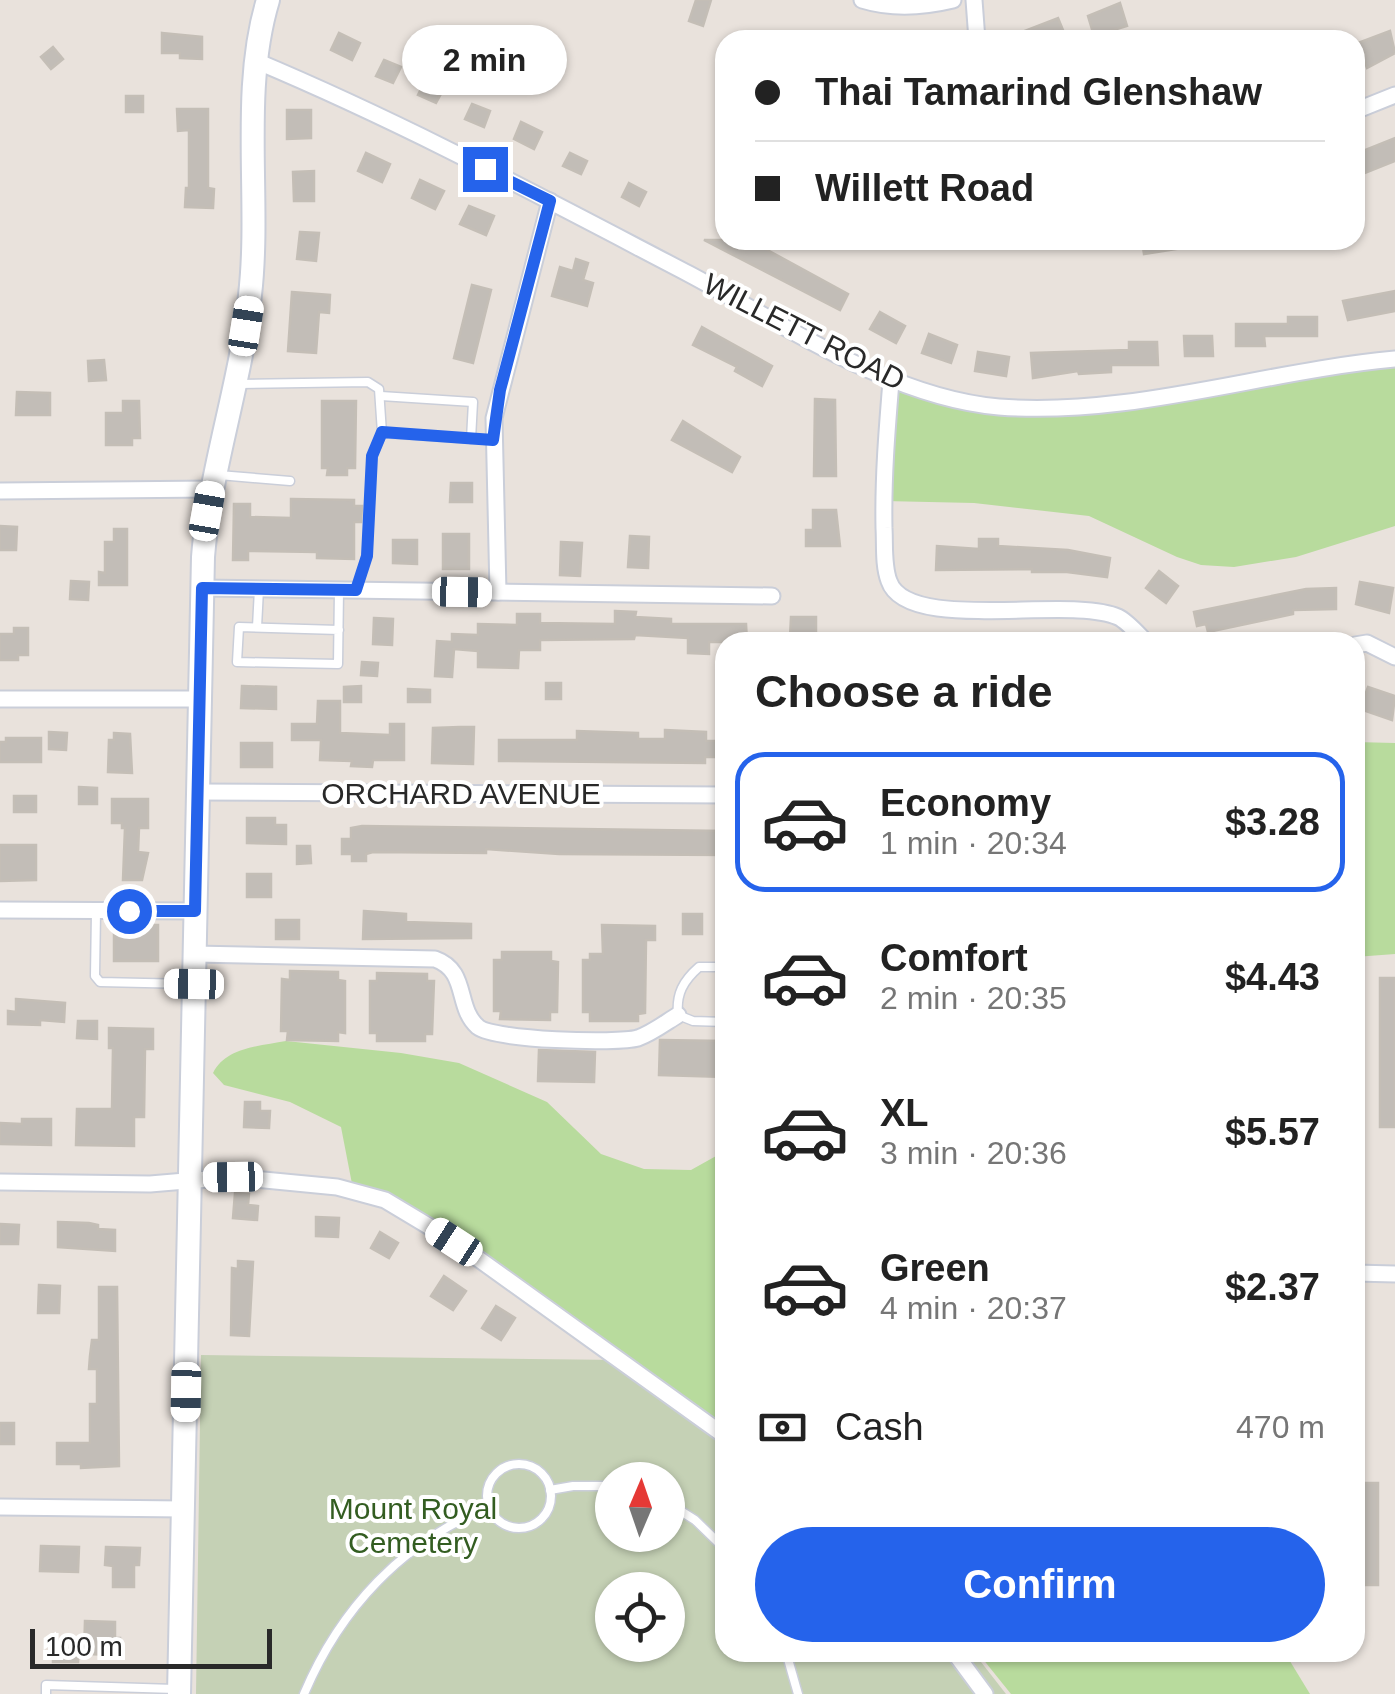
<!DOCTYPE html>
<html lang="en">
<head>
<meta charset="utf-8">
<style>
	:root { --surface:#fff; --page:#f6f6f6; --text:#222; --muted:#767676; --line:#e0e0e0; --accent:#2563eb }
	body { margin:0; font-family:Helvetica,sans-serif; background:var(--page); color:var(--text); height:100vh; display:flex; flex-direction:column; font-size:38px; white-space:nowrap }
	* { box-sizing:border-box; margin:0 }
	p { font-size:32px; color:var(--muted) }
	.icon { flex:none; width:55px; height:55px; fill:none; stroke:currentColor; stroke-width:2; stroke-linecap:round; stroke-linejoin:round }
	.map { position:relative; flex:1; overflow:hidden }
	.drawer { position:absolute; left:715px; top:632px; width:650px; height:1030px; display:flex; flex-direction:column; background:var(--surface); border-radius:30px; box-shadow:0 2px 8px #0004 }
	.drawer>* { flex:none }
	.hud { position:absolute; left:715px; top:30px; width:650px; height:220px; border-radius:30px; box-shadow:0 2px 8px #0004; display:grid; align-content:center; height:220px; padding:0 40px; background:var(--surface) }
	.needle { width:65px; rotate:2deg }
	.controls { position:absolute; left:595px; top:1462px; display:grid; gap:20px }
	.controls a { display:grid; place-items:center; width:90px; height:90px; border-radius:50%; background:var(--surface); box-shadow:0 2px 8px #0004; font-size:50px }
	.scale { position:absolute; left:30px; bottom:25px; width:242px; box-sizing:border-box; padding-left:10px; border:5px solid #292929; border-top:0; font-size:28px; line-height:35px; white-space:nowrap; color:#292929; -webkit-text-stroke:8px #fff; paint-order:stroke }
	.end { position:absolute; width:45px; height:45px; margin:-22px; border:12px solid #2563eb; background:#fff; box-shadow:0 0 0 5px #fff }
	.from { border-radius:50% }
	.bubble { position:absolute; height:70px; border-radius:35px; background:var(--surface); box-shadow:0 2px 8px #0004; font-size:32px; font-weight:700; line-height:70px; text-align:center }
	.car { position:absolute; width:30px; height:60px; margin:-30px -15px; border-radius:12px; box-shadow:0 0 8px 2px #0007; background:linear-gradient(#fff 24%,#345 0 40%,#fff 0 76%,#345 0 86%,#fff 0) }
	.hud b { display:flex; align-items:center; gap:35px; height:95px; font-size:38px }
	.hud b+b { border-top:2px solid var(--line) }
	.hud i { width:25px; height:25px; background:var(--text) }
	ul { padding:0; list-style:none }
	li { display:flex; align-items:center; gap:30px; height:140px; margin:0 20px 15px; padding:0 20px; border:5px solid transparent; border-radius:30px }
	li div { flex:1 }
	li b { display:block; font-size:38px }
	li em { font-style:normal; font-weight:700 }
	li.active { border-color:var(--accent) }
	li>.icon { width:90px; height:90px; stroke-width:1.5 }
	h2 { padding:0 40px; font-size:45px; line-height:120px }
	.pay { display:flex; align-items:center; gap:25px; height:110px; padding:0 40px; font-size:38px }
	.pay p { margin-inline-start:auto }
	.primary-button { display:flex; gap:20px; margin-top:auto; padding:20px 40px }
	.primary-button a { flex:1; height:115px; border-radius:60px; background:var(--accent); color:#fff; font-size:40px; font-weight:700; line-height:115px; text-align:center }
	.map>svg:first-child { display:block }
	.green { fill:#b8db9d }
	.cemetery { fill:#c5d1b5; fill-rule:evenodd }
	.building { fill:#c2bdb7; stroke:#c4beb6; stroke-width:2.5 }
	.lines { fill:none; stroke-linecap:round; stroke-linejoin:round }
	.service-casing { stroke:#caced9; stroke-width:11 }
	.minor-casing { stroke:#caced9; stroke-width:19 }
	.secondary-casing { stroke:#caced9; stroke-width:26 }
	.service { stroke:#fff; stroke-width:8 }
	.minor { stroke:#fff; stroke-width:15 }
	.secondary { stroke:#fff; stroke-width:22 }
	.route { stroke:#2563eb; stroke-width:12 }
	.labels { text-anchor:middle; stroke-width:8; stroke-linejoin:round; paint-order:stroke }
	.street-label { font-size:30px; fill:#292929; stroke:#fff }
	.park-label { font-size:30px; fill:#335d21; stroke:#fff }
</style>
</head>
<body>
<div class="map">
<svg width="1395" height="1694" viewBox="0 0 1395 1694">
	<rect width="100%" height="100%" fill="#e9e2dc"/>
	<g class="green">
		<polygon points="1395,359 1395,526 1296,557 1234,567 1201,565 1177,557 1089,516 974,503 884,501 891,381 1034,408"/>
		<polygon points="1355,742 1395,743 1395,954 1355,957"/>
		<path d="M286 1041 401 1053 459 1063 547 1102 601 1154 644 1169 691 1170 725 1151V1436L537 1300 353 1189 341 1127 290 1102 224 1085 213 1073C226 1047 260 1046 286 1041Z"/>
		<polygon points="978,1653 1285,1653 1310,1694 1011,1694"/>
	</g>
	<path class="cemetery" d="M201 1355 621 1360 725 1435V1652L974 1653 1006 1694H196ZM612 1480H668V1535H612ZM612 1590H668V1645H612Z"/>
	<g class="building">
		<polygon points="696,0 711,0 703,26 689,21"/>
		<polygon points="1120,3 1127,26 1094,36 1088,16"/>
		<polygon points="1058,18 1067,40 1004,40 1004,39"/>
		<polygon points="1390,31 1395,53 1367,68 1358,43"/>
		<polygon points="162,33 202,37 202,59 180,58 180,53 162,53"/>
		<polygon points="339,33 360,43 352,60 331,50"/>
		<polygon points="53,47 63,59 51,69 41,57"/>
		<polygon points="384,60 401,67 393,83 376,76"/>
		<polygon points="425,81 443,90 436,103 418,95"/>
		<rect x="126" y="96" width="17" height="16"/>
		<polygon points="472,104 490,111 484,127 465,119"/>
		<polygon points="177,109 208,109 208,188 214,189 213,208 185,207 186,188 189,188 189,130 178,131"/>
		<polygon points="287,110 311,110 311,138 287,139"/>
		<polygon points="521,122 542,132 534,149 514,139"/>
		<polygon points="1395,138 1395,161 1355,177 1355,154"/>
		<polygon points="366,153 390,164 382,182 358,171"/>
		<polygon points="570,153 587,161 581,174 563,166"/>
		<polygon points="314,171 314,201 294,201 293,172"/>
		<polygon points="420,180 444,191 435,209 412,198"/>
		<polygon points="629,183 646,192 639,206 622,197"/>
		<polygon points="469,206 494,216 486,235 460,224"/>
		<polygon points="300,232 319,233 316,261 297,259"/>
		<polygon points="704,240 749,240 848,294 840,310"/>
		<polygon points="1142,240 1188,240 1189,247 1144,254"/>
		<polygon points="576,259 588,263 583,280 593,283 587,306 552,296 560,267 573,271"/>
		<polygon points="472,285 491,290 473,363 454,358"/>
		<polygon points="1395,291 1395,311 1348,320 1343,301"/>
		<polygon points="292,292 330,295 329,313 319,312 316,353 288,351"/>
		<polygon points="880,312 905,326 896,343 870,329"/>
		<polygon points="1288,317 1317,317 1317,336 1264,336 1265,346 1236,346 1236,324 1288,324"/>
		<polygon points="702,327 772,366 762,386 735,371 737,367 693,345"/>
		<polygon points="929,334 957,345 951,363 922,353"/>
		<polygon points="1184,336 1212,336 1213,356 1185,356"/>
		<polygon points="1129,342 1157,342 1158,365 1111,365 1111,372 1079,374 1078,371 1033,378 1031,353 1129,350"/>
		<polygon points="978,352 1009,357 1006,376 975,371"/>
		<polygon points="104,360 106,380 89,381 88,361"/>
		<polygon points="17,392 50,393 50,415 16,415"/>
		<polygon points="815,399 835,400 836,476 814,476"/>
		<polygon points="123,401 139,401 140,438 132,438 132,445 106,445 106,413 123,413"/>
		<polygon points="322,401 356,401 355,468 347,468 347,475 327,475 328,468 322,468"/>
		<polygon points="683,421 740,457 732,472 672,440"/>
		<polygon points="451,483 472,483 472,502 450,502"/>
		<polygon points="291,499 354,500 354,506 362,506 361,522 354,522 354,559 317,558 317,552 248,551 248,560 233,560 234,504 250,504 250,517 291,518"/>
		<polygon points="813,510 836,510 840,546 806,546 806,530 813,530"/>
		<polygon points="0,526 17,527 16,550 0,550"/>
		<polygon points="114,529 127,529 127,585 99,585 99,572 105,573 105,542 114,542"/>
		<rect x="443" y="534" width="26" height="35"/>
		<polygon points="630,536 649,537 648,568 628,567"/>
		<polygon points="979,539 998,539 998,546 1068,550 1110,558 1107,577 1067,572 1032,572 1032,569 936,570 937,546 979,549"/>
		<polygon points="393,540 417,540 417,564 393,563"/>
		<polygon points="561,542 582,543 580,576 560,575"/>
		<polygon points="1159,571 1178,586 1166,603 1146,588"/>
		<polygon points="71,581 89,582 88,600 70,599"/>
		<polygon points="1360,582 1393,588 1389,613 1356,604"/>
		<polygon points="1336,588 1336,609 1293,610 1293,614 1208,632 1206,624 1197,626 1194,612 1306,589"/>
		<polygon points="615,611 636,612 635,617 671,619 671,624 746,624 747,642 709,642 709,654 688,653 688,638 635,635 634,639 540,640 540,650 519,650 518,668 478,667 478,651 454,649 452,677 435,676 437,641 452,642 452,634 478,635 478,624 517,625 517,614 540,614 540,623 615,624"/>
		<polygon points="791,617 816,617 816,638 790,638"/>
		<polygon points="374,618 393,619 392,645 373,644"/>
		<polygon points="14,628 28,628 28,655 18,655 18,660 0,660 0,634 14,634"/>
		<polygon points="362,662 378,663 377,676 361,675"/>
		<rect x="546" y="683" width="15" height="16"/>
		<polygon points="242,686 276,687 276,709 241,708"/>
		<polygon points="361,686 361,702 344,702 344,687"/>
		<polygon points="1368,687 1395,696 1392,720 1360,709"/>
		<polygon points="408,689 430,690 430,702 408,702"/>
		<polygon points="318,701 340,701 340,733 390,735 390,724 404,724 404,760 373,760 372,767 351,766 352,761 320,760 321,740 292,740 292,724 317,724"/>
		<polygon points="460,727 474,727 473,764 432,763 433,728"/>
		<polygon points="665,730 706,732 706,741 725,741 725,757 705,757 705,763 499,761 499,740 577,740 577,731 638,733 638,739 665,739"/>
		<polygon points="49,732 67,733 66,750 49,749"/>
		<polygon points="114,733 130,734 132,773 108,772 109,740 114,740"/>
		<polygon points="6,738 41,738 41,762 0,762 0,742 6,742"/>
		<rect x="241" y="743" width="31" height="24"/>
		<polygon points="79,787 97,788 97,804 79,804"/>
		<rect x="14" y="796" width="22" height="16"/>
		<polygon points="112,799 148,799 148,828 139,828 138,852 148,853 142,880 123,880 125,828 122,828 122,823 112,823"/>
		<polygon points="247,818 275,818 275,825 286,825 286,844 247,843"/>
		<polygon points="362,826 725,831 725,855 559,854 486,849 486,853 373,852 366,854 366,861 352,861 352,854 342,854 342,839 351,839 351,828"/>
		<polygon points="0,845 36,845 36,880 0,881"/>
		<polygon points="297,846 310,846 311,863 297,864"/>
		<rect x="247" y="874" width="24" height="23"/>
		<polygon points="364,911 406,914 406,922 471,924 471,938 363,939"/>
		<rect x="683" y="914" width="19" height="20"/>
		<rect x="276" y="920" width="23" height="19"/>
		<rect x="114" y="925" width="44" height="36"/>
		<polygon points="602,925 655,926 655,940 646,940 645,1013 638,1014 638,1021 590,1021 590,1012 583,1012 583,960 590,960 590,954 603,954"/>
		<polygon points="502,952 551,952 551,961 558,962 557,1012 550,1012 550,1020 500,1019 501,1011 494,1011 494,960 502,960"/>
		<polygon points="290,971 338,972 338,980 345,981 345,1033 338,1032 338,1041 287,1040 288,1031 281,1031 282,979 290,980"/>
		<polygon points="377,973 427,974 427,981 434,981 432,1034 425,1034 425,1041 377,1041 377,1033 370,1033 370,981 377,981"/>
		<rect x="1380" y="978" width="15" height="149"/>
		<polygon points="16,999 65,1003 64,1022 40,1020 40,1025 8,1024 8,1011 16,1012"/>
		<polygon points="78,1021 97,1021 97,1039 77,1038"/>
		<polygon points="109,1028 153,1029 153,1049 145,1049 144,1117 134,1117 134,1146 76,1145 77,1109 112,1109 113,1048 109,1048"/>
		<polygon points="660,1040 725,1041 725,1077 659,1075"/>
		<polygon points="539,1050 595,1052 594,1082 538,1081"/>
		<polygon points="245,1102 260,1102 260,1111 270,1111 269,1128 244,1127"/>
		<polygon points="22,1119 51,1119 51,1145 0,1144 0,1123 22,1124"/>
		<polygon points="235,1193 249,1194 248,1205 258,1206 257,1220 233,1218"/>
		<polygon points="316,1217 339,1218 338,1237 316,1236"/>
		<polygon points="58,1222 89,1223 98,1225 98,1229 115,1230 115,1251 58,1247"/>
		<polygon points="0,1224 19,1225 18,1244 0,1244"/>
		<polygon points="380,1232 398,1243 389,1258 371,1248"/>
		<polygon points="238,1261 253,1262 249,1336 231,1335 232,1268 238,1269"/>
		<polygon points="444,1276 466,1291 453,1310 431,1296"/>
		<polygon points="39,1285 60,1286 59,1313 38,1313"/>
		<polygon points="99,1287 117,1287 119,1466 81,1468 81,1464 57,1464 57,1443 90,1443 90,1404 97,1404 97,1369 89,1369 90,1356 92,1340 99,1340"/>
		<polygon points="496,1306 515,1318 501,1340 482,1328"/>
		<rect x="0" y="1423" width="14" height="21"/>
		<rect x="1355" y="1483" width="23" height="102"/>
		<polygon points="41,1546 79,1547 78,1572 40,1571"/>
		<polygon points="106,1547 140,1548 139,1565 134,1565 134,1587 113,1587 113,1566 105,1565"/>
		<polygon points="85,1621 115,1622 115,1638 120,1638 120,1655 84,1654"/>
		<polygon points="53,1648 79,1649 78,1662 53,1662"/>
	</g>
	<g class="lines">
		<g class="service-casing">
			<g id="service">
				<polyline points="237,384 368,382 379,389 382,433 372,456 367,556 356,590"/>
				<polyline points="381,396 473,402 471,439"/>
				<polyline points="382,433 493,440"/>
				<polyline points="219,475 290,481"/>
				<polyline points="339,590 338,664 237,662 239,627 339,630"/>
				<polyline points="257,627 259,589"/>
				<polyline points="96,912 95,976 100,982 189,984"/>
				<path d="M725 967H699C683 981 676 994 678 1015L693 1021 725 1022"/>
				<circle cx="519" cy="1496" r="32"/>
				<polyline points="550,1490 573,1486 612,1486"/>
				<polyline points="668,1503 695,1520 725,1549"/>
				<polyline points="786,1652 798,1694"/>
				<polyline points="46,1694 46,1685 175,1689"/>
				<path d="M304 1694C340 1609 402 1542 489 1507"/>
			</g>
		</g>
		<g class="minor-casing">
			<g id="minor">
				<path d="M862 0C891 9 924 7 953 0"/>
				<polyline points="974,0 977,40"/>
				<path d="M256 61C404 123 547 200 689 274 783 324 892 398 999 407 1132 417 1263 371 1395 359"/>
				<polyline points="1355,111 1395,95"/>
				<path d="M891 381C887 430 883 478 884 528 885 545 883 565 889 581 907 634 1070 595 1118 617 1127 621 1139 635 1146 642"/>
				<polyline points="0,491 211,489"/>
				<polyline points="202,588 772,596"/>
				<polyline points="498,592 494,418 550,201"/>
				<polyline points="1355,645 1367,643 1395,657"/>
				<polyline points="0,699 199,699"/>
				<polyline points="197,792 725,795"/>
				<polyline points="0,910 195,911"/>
				<path d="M194 954 435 959C469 971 455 1007 478 1027 494 1040 617 1044 638 1038 652 1033 665 1023 678 1015"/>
				<polyline points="0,1182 150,1184 233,1177 337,1187 385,1200 455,1242 725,1436"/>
				<polyline points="1355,1273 1395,1274"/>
				<polyline points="0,1507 183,1509"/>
				<polyline points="954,1652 985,1694"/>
			</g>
		</g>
		<g class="secondary-casing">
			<path id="secondary" d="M179 1694 203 557C210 468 241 384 250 295 261 200 240 92 268 0"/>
		</g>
		<use href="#service" class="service"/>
		<use href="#minor" class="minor"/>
		<use href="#secondary" class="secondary"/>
	</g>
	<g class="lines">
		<polyline class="route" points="129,911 195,911 202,588 356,590 367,556 372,456 382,432 493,440 500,390 550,201 485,169"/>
	</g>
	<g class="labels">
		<g class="street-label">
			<text transform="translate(804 332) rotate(27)" y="10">WILLETT ROAD</text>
			<text x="461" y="804">ORCHARD AVENUE</text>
		</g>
		<g class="park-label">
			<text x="413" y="1519">Mount Royal<tspan x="413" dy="34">Cemetery</tspan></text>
		</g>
	</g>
</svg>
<div class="controls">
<a><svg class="needle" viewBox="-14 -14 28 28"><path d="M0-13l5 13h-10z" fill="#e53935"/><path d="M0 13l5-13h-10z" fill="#767676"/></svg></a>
<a><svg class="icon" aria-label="locate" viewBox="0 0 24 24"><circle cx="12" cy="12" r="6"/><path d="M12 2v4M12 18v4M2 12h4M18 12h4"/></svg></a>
</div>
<div class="scale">100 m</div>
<i class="end from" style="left:129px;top:911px"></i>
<i class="end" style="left:485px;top:169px"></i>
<div class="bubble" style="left:402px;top:25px;width:165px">2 min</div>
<i class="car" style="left:246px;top:326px;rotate:9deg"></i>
<i class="car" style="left:207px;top:511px;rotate:10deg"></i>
<i class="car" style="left:462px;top:592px;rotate:91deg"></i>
<i class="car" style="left:194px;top:984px;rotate:271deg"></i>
<i class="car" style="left:233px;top:1177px;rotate:269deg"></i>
<i class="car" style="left:454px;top:1242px;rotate:303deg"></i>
<i class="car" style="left:186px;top:1392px;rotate:181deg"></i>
<div class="hud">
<b><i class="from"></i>Thai Tamarind Glenshaw</b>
<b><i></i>Willett Road</b>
</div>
<section class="drawer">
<h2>Choose a ride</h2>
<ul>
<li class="active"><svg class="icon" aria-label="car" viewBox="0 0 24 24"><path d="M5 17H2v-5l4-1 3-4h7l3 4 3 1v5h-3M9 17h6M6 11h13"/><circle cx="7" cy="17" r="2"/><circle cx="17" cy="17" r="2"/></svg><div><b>Economy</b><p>1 min · 20:34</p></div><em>$3.28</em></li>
<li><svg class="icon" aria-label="car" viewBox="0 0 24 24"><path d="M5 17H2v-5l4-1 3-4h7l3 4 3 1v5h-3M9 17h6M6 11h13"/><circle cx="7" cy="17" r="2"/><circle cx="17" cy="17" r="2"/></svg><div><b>Comfort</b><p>2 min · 20:35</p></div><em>$4.43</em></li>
<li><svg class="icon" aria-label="car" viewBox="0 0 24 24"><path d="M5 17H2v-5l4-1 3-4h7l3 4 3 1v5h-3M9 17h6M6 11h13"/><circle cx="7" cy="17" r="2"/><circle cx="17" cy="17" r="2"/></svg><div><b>XL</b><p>3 min · 20:36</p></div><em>$5.57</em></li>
<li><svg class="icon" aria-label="car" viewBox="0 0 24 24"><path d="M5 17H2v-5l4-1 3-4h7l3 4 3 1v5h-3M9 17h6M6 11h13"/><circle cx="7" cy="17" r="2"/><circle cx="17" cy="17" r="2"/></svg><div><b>Green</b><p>4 min · 20:37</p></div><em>$2.37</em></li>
</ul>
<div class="pay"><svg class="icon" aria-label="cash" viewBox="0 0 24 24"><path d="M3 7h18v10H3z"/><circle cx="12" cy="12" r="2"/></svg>Cash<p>470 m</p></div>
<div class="primary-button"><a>Confirm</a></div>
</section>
</div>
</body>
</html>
